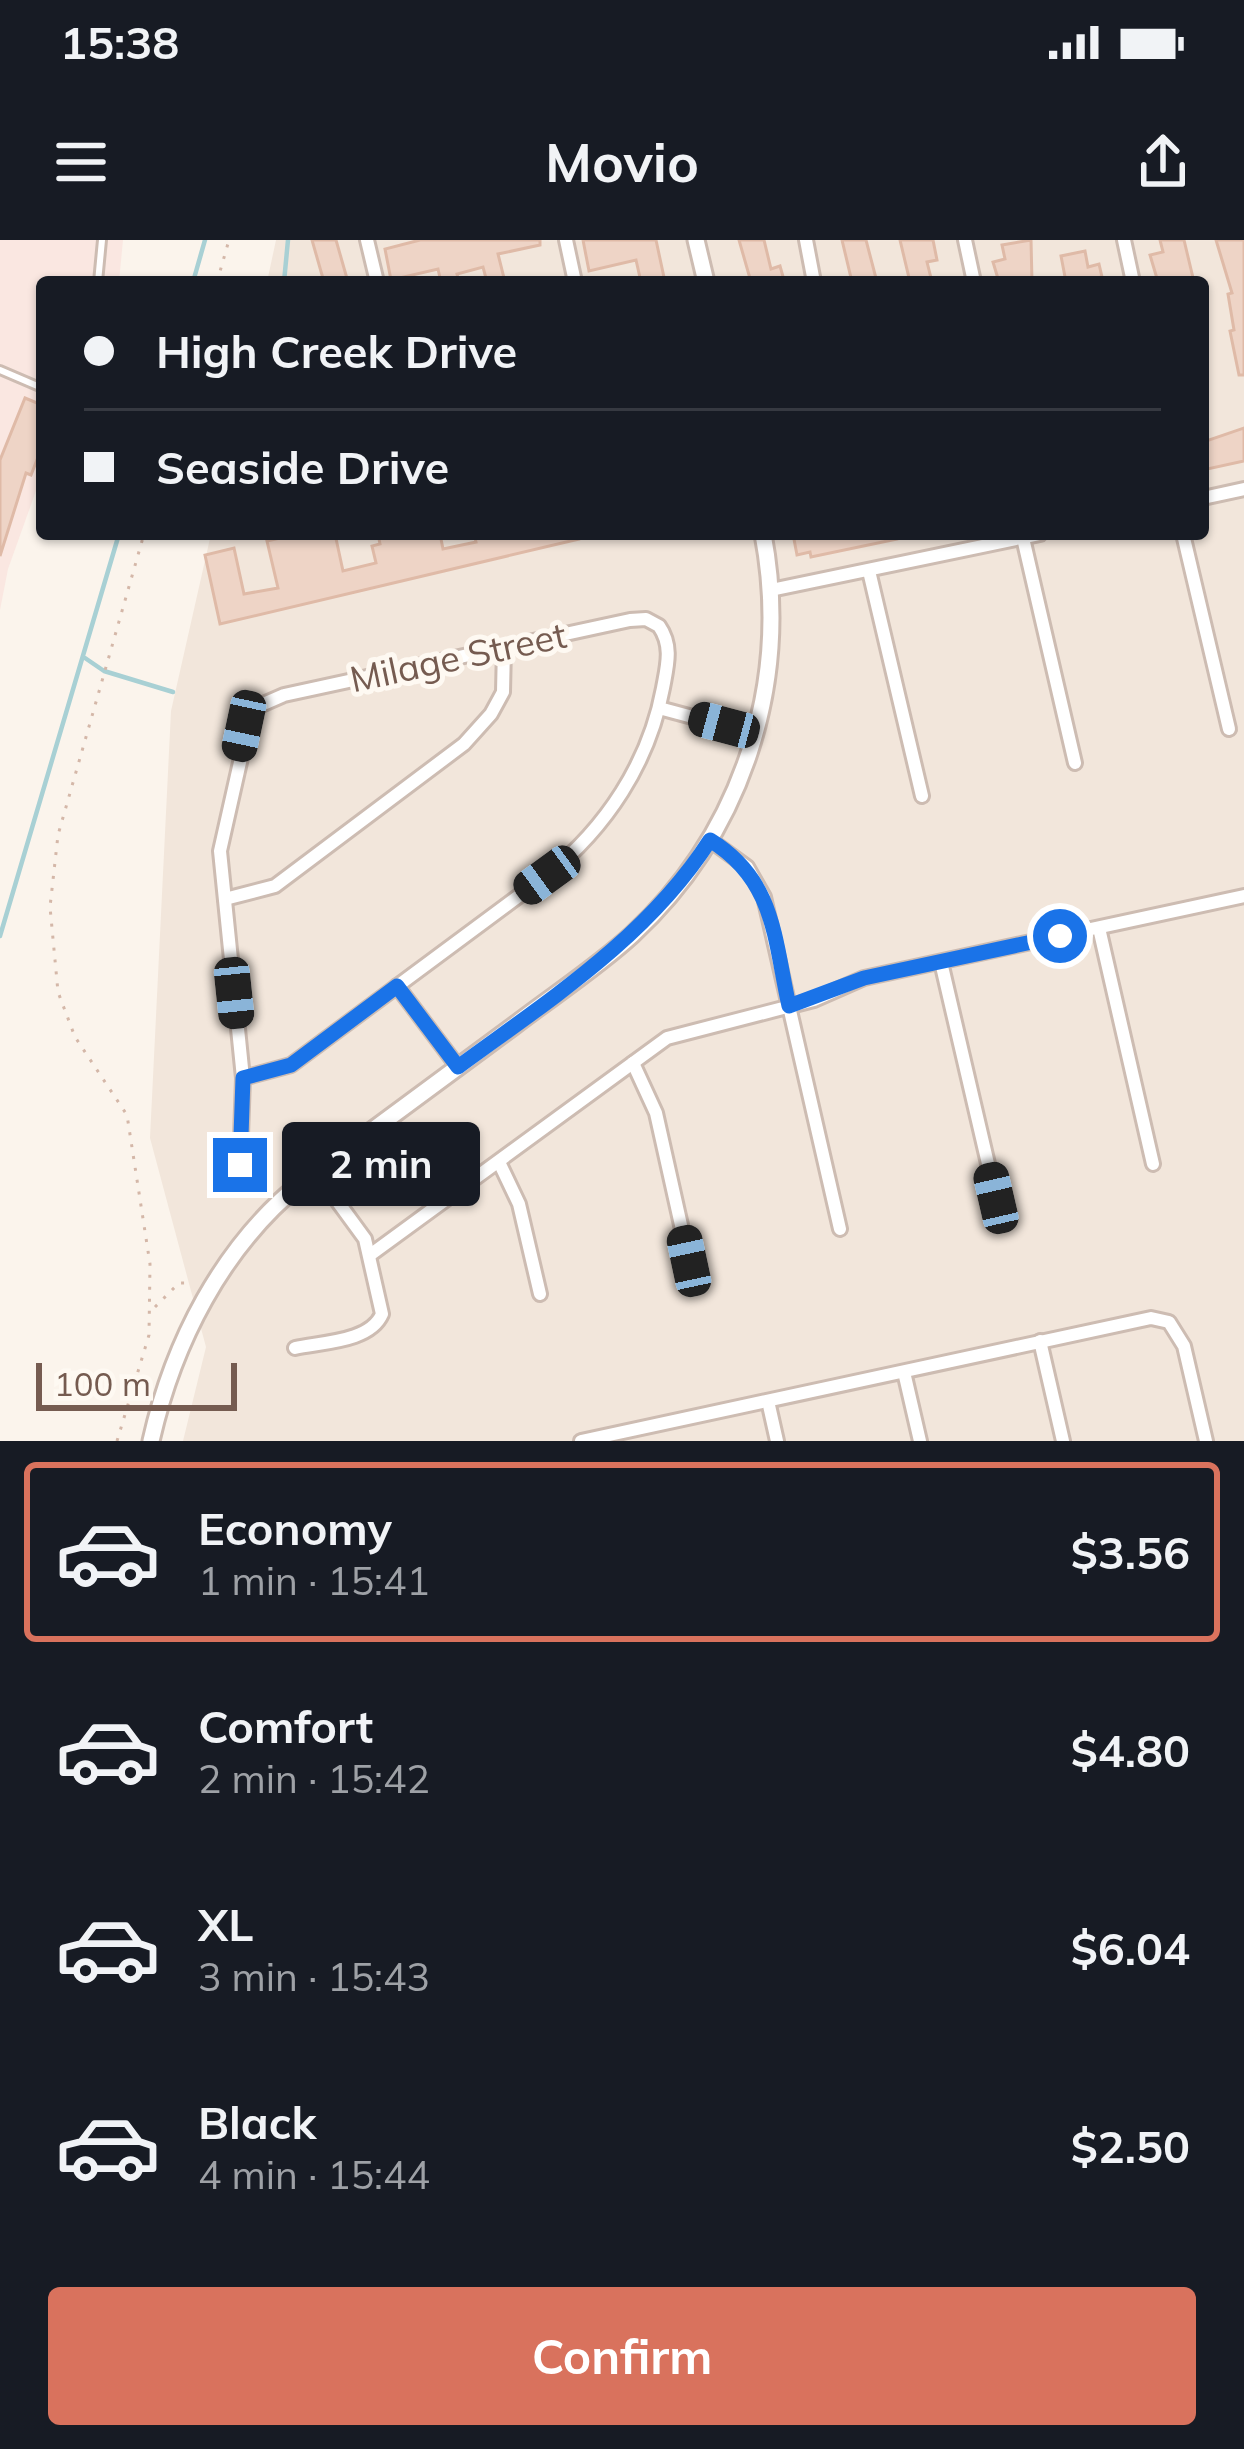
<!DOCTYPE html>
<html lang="en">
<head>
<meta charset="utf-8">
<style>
	:root { --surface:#171b24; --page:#20242c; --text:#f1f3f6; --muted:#9ea1a6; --line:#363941; --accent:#d9725d }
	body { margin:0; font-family:Mulish,sans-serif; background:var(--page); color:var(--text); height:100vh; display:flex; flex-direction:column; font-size:45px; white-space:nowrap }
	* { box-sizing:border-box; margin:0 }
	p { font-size:39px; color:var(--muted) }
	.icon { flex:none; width:66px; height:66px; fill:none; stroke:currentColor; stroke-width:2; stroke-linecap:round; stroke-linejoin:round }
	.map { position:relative; height:1201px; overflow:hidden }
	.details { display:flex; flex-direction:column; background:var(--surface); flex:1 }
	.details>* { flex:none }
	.top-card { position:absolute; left:36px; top:36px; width:1173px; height:264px; border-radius:12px; box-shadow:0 3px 9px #0004; display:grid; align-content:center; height:264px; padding:0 48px; background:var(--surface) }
	.scale { position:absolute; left:36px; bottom:30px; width:201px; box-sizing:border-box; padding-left:12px; border:6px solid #755b50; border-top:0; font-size:33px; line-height:42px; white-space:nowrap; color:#755b50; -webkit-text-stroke:9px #fef9f2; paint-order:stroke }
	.end { position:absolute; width:54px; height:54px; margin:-27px; border:15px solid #1a73e8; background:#fff; box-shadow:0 0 0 6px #fff }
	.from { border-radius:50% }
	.bubble { position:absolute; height:84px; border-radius:12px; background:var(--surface); box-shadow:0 3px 9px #0004; font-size:39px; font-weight:700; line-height:84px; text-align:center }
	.car { position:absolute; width:36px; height:72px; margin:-36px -18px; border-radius:15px; box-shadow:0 0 9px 3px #0007; background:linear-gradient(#222 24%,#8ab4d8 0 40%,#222 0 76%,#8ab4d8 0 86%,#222 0) }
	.top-card b { display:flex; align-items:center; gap:42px; height:114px; font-size:45px }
	.top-card b+b { border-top:3px solid var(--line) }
	.top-card i { width:30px; height:30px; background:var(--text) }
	ul { padding:21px 0 0; list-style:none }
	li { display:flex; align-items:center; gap:36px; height:180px; margin:0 24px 18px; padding:0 24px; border:6px solid transparent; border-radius:12px }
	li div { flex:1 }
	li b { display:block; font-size:45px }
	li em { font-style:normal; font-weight:700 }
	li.selected { border-color:var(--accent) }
	li>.icon { width:108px; height:108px; stroke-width:1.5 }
	.primary-button { display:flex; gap:24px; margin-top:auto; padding:24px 48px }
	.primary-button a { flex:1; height:138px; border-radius:12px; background:var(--accent); color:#fff; font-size:48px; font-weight:700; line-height:138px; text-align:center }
	.status { display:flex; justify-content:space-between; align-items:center; height:84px; padding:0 60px; background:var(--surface); direction:ltr }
	.status svg { height:33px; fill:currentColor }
	header { display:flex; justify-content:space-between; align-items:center; height:156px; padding:0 48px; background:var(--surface); font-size:54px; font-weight:700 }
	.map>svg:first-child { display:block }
	.residential { fill:#f2e6db }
	.commercial { fill:#fae7e1 }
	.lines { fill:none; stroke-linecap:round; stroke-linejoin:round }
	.stream { stroke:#a8d0d4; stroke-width:4.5 }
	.building { fill:#eed4c6; stroke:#dfbaa7; stroke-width:3 }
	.service-casing { stroke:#cdbcb2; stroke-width:12 }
	.minor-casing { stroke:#cdbcb2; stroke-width:18 }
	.tertiary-casing { stroke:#cdbcb2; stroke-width:21 }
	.path { stroke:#d4b7a8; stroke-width:3; stroke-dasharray:3 9; stroke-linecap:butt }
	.service { stroke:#fff; stroke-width:6 }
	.minor { stroke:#fff; stroke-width:12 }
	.tertiary { stroke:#fff; stroke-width:15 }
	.route { stroke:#1a73e8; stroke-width:15 }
	.labels { text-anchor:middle; stroke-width:10; stroke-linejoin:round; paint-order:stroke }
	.street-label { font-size:36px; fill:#755b50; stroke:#fef9f2 }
</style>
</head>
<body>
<div class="status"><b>15:38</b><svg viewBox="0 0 49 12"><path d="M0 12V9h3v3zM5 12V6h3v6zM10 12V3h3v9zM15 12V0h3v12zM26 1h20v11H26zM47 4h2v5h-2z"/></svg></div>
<header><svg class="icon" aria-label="menu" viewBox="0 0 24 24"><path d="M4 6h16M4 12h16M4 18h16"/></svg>Movio<svg class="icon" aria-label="share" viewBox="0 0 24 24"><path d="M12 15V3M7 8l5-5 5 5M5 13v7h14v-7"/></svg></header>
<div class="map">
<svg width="1244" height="1201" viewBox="0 0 1244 1201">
	<rect width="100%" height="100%" fill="#fbf4ec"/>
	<polygon class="residential" points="276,0 1244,0 1244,1201 183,1201 206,1107 150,898 171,471 211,294 1203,294 1203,42 267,42"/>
	<polygon class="commercial" points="0,0 123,0 119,42 42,42 42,234 8,329 0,370"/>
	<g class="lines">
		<g class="stream">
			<polyline points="193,42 205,0"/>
			<polyline points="284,42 288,0"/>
			<polyline points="85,418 104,431 173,452"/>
			<polyline points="0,696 119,294"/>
		</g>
	</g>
	<g class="building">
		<polygon points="312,0 336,0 348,42 324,42"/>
		<polygon points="420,0 540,0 540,5 498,14 505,42 487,42 483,27 457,34 459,42 441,42 438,29 391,40 385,9"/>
		<polygon points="583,0 656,0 665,42 641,42 636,20 589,31"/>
		<polygon points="739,0 764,0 771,29 780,26 784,40 751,42"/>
		<polygon points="842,0 866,0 877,42 852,42"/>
		<polygon points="900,0 933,0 937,20 927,22 932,42 910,42"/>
		<polygon points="1031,0 1032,42 999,42 993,22 1005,19 1002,5"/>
		<polygon points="1160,0 1184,0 1194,42 1158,42 1150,15 1163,12"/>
		<polygon points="1216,0 1244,0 1244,135 1239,135 1230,91 1234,90 1228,54 1232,53"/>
		<polygon points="1085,11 1088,27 1099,24 1102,37 1066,42 1061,16"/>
		<polygon points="25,158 42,165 42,207 31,235 26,233 0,316 0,220"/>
		<polygon points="1244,188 1244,221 1203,230 1203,202"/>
		<polygon points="297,294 335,294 343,331 376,323 372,306 380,304 378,294 440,294 443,309 476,302 474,294 579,294 579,299 220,384 205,315 234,308 244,354 278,348 267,301"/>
		<polygon points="793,294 897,294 897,299 811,317 810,312 797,315"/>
	</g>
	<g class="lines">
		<g class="service-casing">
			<g id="service">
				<polyline points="98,42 102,0"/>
				<polyline points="0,130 42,148"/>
			</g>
		</g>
		<g class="minor-casing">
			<g id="minor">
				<polyline points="367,0 377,42"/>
				<polyline points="566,0 575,42"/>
				<polyline points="806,0 814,42"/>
				<polyline points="965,0 974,42"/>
				<polyline points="1124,0 1133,42"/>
				<polyline points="1203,258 1244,249"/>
				<polyline points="1183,294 1229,489"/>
				<polyline points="1023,298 1075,523"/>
				<polyline points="869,331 922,556"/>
				<polyline points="771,350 1040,294"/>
				<polyline points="659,468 756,494"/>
				<polyline points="710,600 747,627 764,657 840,989"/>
				<polyline points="225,659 275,646 464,504 491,474 503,452 504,407"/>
				<polyline points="1099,688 1153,924"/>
				<polyline points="941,722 996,958"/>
				<polyline points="397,746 458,827"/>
				<polyline points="633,823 656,873 689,1021"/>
				<polyline points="499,922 519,964 540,1054"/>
				<path d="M240 925 243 838 220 611 252 469 284 455 630 380 646 379 659 386C673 406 667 426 663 448 649 523 606 588 547 635L291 825 243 838"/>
				<polyline points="370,1015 667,798 814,760 864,738 1244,656"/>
				<polyline points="1040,1101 1063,1201"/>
				<path d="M295 1108C322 1102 370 1102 382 1074L365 999 316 932"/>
				<polyline points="904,1132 920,1201"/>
				<polyline points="768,1161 777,1201"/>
				<polyline points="581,1201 1151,1078 1169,1082 1184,1106 1206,1201"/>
			</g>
		</g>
		<g class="tertiary-casing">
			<g id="tertiary">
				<polyline points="696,0 706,42"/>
				<path d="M151 1201C173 1103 222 1007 301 943 372 890 444 838 515 785 554 755 596 728 632 695 743 592 791 442 763 294"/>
			</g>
		</g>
		<g class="path">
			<polyline points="217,42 229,0"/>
			<polyline points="221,294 225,296"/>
			<polyline points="155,1067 179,1043 191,1043"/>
			<polyline points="117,1201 149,1095 150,1024 127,875 75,797 58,752 50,667 58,595 144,294"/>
		</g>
		<use href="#service" class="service"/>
		<use href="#minor" class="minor"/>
		<use href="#tertiary" class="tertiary"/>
	</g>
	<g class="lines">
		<path class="route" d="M240 925 243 838 291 825 397 746 458 827C549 760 648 697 710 600 775 640 774 698 789 766L864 738 1060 696"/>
	</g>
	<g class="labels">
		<g class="street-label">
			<text transform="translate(458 417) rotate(-12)" y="13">Milage Street</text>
		</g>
	</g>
</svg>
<div class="scale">100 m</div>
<i class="end from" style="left:1060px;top:696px"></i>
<i class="end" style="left:240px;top:925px"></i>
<div class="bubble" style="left:282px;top:882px;width:198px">2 min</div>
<i class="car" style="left:724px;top:485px;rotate:285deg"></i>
<i class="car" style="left:244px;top:486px;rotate:192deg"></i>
<i class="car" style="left:547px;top:635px;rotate:234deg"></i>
<i class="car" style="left:234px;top:753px;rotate:174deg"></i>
<i class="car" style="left:996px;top:958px;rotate:347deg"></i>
<i class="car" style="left:689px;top:1021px;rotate:348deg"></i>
<div class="top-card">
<b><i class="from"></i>High Creek Drive</b>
<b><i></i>Seaside Drive</b>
</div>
</div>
<section class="details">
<ul>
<li class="selected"><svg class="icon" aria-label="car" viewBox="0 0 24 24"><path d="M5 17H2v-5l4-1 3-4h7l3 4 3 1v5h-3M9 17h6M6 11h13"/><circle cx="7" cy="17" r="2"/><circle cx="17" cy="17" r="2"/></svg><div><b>Economy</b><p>1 min · 15:41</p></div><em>$3.56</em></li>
<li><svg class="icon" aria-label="car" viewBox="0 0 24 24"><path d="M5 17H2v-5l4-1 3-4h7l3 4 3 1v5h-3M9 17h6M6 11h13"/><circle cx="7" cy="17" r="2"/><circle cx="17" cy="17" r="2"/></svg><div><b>Comfort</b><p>2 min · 15:42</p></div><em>$4.80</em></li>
<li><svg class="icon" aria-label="car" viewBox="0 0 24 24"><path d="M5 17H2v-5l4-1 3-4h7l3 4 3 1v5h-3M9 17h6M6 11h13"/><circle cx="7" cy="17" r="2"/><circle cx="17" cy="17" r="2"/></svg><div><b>XL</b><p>3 min · 15:43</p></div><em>$6.04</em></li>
<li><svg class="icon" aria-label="car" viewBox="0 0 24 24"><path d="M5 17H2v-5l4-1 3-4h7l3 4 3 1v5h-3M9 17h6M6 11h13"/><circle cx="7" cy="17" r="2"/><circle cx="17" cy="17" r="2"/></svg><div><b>Black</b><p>4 min · 15:44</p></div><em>$2.50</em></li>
</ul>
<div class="primary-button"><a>Confirm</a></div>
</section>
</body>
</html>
